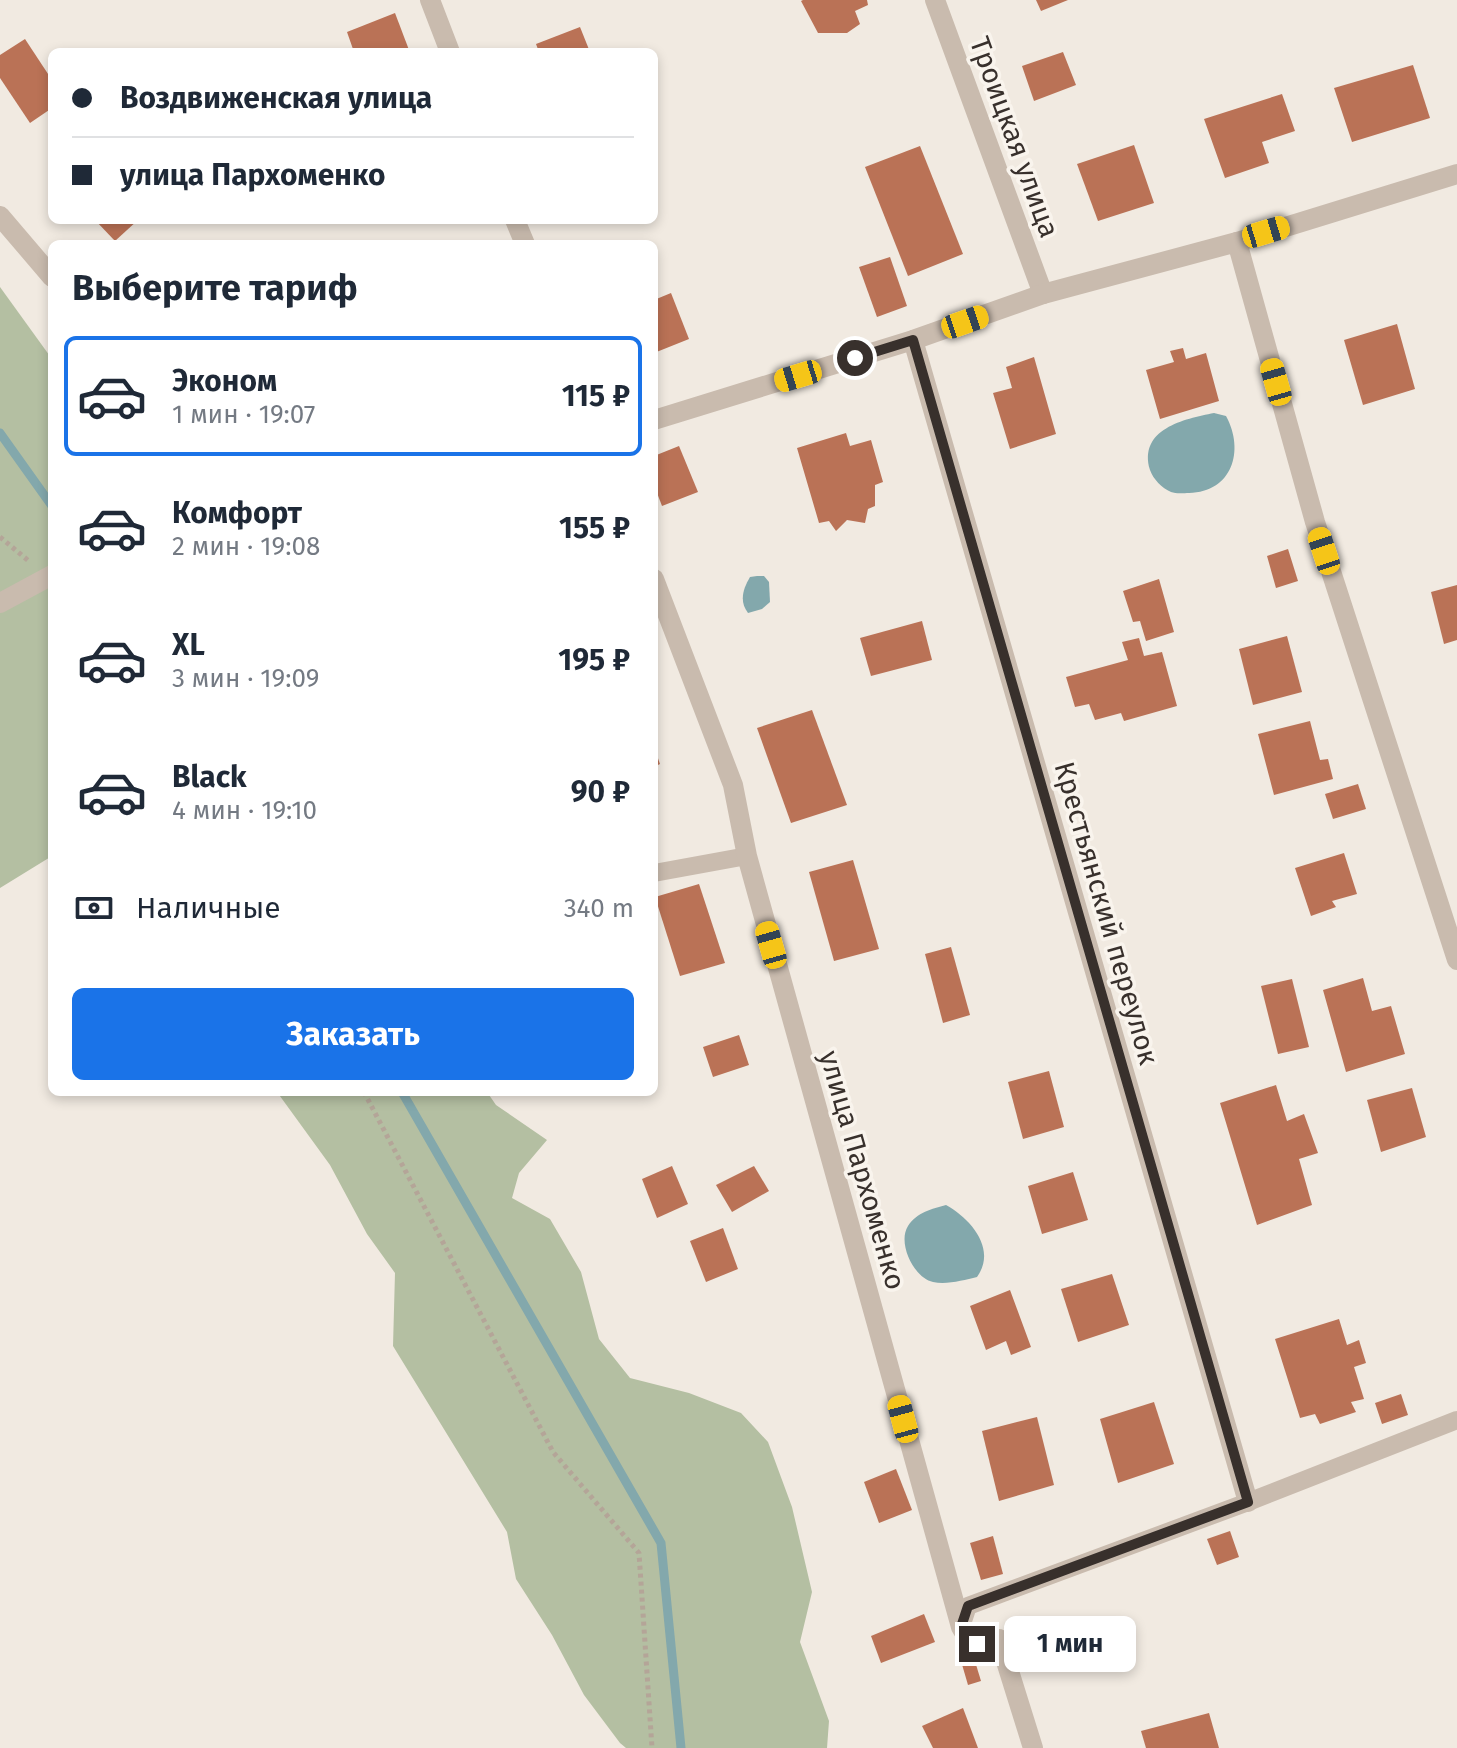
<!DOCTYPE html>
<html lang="ru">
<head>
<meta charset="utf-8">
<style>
	:root { --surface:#fff; --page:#f6f6f7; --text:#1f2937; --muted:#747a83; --line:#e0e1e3; --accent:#1a73e8 }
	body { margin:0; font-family:"Fira Sans",sans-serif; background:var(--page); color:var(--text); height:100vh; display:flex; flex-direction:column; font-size:30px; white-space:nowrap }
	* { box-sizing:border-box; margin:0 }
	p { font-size:26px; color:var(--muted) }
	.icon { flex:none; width:44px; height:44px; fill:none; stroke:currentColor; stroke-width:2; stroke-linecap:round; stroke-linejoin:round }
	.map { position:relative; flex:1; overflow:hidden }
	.sheet { position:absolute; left:48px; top:240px; width:610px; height:856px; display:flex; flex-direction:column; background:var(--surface); border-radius:12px; box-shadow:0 4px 12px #0003 }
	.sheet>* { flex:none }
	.guide { position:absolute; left:48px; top:48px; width:610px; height:176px; border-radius:12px; box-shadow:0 4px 12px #0003; display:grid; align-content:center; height:176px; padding:0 24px; background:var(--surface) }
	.end { position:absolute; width:36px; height:36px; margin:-18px; border:10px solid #38302c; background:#fff; box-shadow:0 0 0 4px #fff }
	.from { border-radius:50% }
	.bubble { position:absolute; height:56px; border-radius:12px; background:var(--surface); box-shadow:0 4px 12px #0003; font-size:26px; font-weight:700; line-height:56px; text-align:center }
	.car { position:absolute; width:24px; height:48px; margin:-24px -12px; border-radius:10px; box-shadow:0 0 6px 2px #0007; background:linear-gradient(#f5c518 24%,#345 0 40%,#f5c518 0 76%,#345 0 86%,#f5c518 0) }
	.guide b { display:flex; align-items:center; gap:28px; height:76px; font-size:30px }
	.guide b+b { border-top:2px solid var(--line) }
	.guide i { width:20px; height:20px; background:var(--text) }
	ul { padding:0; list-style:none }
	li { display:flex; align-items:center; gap:24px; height:120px; margin:0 16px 12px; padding:0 8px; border:4px solid transparent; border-radius:12px }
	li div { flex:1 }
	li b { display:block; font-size:30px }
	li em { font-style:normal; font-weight:700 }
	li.active { border-color:var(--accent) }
	li>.icon { width:72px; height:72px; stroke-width:1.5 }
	h2 { padding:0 24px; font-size:36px; line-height:96px }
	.pay { display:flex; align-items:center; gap:20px; height:88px; padding:0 24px; font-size:30px }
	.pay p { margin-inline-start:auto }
	.button { display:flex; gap:16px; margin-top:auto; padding:16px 24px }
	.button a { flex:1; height:92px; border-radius:12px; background:var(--accent); color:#fff; font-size:32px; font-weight:700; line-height:92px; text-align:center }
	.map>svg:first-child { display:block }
	.green { fill:#b4bfa2 }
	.water { fill:#83a8ac }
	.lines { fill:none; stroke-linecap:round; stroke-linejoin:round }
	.stream { stroke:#83a8ac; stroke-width:9 }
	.building { fill:#ba7256 }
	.path { stroke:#b4a598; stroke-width:5; stroke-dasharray:4 4; stroke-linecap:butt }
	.lane { stroke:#c9bbae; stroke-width:18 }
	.street { stroke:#c9bbae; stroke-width:20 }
	.route { stroke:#38302c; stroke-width:10 }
	.labels { text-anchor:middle; stroke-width:7; stroke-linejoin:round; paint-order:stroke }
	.street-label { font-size:28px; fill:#38302c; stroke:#f9f4ed }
</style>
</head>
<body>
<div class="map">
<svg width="1457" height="1748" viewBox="0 0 1457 1748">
	<rect width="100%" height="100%" fill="#f1eae1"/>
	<g class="green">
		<polygon points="0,287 52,359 52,856 0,888"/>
		<polygon points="277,1092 487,1092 496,1105 547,1140 519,1173 512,1198 550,1219 581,1272 599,1339 630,1378 689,1393 741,1413 768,1442 792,1507 812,1592 800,1642 829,1721 827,1748 626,1748 620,1743 584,1695 552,1635 516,1579 507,1532 393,1346 395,1273 367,1234 330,1165"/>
	</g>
	<g class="water">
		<path d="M1214 413 1226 416C1245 451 1232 492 1189 493 1184 493 1176 494 1171 492 1162 488 1153 479 1150 470 1138 429 1184 419 1214 413Z"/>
		<path d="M757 576H764L769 582 770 602 762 609 748 613C739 601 743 589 750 577Z"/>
		<path d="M946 1205C971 1219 997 1249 977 1277 964 1280 947 1285 933 1282 914 1278 897 1243 908 1226 917 1212 932 1209 946 1205Z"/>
	</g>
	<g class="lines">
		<g class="stream">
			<polyline points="0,433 52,506"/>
			<polyline points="402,1092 661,1543 681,1748"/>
		</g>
	</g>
	<g class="building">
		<polygon points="803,0 867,0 868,5 855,11 860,24 847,33 818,33 801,1"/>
		<polygon points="1036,0 1068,0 1041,11"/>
		<polygon points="395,13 409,50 403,52 354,52 347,32"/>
		<polygon points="580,27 590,52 539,52 536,44"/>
		<polygon points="25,39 52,80 52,108 30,123 0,78 0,55"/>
		<polygon points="1063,52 1076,85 1034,101 1022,66"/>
		<polygon points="1413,65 1430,118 1352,142 1334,88"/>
		<polygon points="1282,94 1295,131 1262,142 1269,163 1225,178 1204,119"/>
		<polygon points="1134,145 1154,203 1098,221 1077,164"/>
		<polygon points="920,146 963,254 908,276 865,167"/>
		<polygon points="95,220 138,220 115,241"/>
		<polygon points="890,257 907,306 877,317 859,267"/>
		<polygon points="671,293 689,339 654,353 654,300"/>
		<polygon points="1397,324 1415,389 1363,405 1344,340"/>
		<polygon points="1183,348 1186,359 1206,353 1219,401 1160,419 1146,370 1174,362 1170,351"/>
		<polygon points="1034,357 1056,434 1010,449 993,393 1012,388 1006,367"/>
		<polygon points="846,433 850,446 871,440 883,482 875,485 875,506 868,509 865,523 847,520 836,531 829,521 819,523 797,448"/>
		<polygon points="679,446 698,492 662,506 654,485 654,456"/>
		<polygon points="1288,549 1298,581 1276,588 1267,556"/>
		<polygon points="1159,579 1174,632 1146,641 1140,621 1133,622 1123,591"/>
		<polygon points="1457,585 1457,640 1444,644 1431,592"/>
		<polygon points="922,621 932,660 871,676 860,638"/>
		<polygon points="1287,636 1302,692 1253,705 1239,649"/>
		<polygon points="1139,638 1144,656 1162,652 1177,706 1124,721 1121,713 1095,720 1089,704 1075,707 1066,677 1128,660 1122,642"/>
		<polygon points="812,710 847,805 791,823 757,728"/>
		<polygon points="1310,721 1320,760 1328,759 1333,779 1274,795 1258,734"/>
		<polygon points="654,747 660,764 654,767"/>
		<polygon points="1358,784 1366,809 1333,819 1325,794"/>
		<polygon points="1344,853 1357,894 1332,901 1336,907 1311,916 1295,868"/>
		<polygon points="853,860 879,949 834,961 809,872"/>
		<polygon points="699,884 725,963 680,976 655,897"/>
		<polygon points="951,947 970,1015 943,1023 925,954"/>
		<polygon points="1363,978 1372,1011 1391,1006 1405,1054 1346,1072 1323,990"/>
		<polygon points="1292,979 1309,1047 1278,1054 1261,986"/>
		<polygon points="739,1035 749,1065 713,1077 703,1047"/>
		<polygon points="1049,1071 1064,1127 1023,1139 1008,1082"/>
		<polygon points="1276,1085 1287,1121 1304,1114 1318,1153 1299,1159 1312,1205 1257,1225 1220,1103"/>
		<polygon points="1412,1088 1426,1137 1381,1152 1367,1100"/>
		<polygon points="672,1166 688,1204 657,1218 642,1179"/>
		<polygon points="754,1166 769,1191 732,1212 716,1185"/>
		<polygon points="1073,1172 1088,1220 1042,1234 1028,1186"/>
		<polygon points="723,1228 738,1269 706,1282 690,1241"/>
		<polygon points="1112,1274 1129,1325 1078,1342 1061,1289"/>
		<polygon points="1010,1290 1031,1347 1011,1355 1006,1341 986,1350 970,1306"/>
		<polygon points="1339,1319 1347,1345 1359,1340 1366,1363 1354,1367 1364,1399 1351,1402 1356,1412 1320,1424 1315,1414 1300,1418 1275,1339"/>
		<polygon points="1401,1394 1408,1415 1382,1424 1375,1403"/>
		<polygon points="1154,1402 1174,1464 1118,1483 1100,1419"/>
		<polygon points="1037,1417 1054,1485 999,1501 982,1431"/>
		<polygon points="896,1469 912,1510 879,1523 864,1482"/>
		<polygon points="1230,1531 1239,1557 1217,1565 1207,1539"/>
		<polygon points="993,1536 1003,1574 981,1580 970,1543"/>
		<polygon points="924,1614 935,1642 881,1663 871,1636"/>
		<polygon points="974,1658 981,1681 968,1685 961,1661"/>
		<polygon points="963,1708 978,1748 933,1748 922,1726"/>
		<polygon points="1209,1713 1219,1748 1146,1748 1141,1731"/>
	</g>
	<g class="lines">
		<g class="path">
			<polyline points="0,537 30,562"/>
			<polyline points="364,1092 553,1452 639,1553 652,1748"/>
		</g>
		<g class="lane">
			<polyline points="654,873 747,856"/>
			<polyline points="961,1627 968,1606 1248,1502 1457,1420"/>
		</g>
		<g class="street">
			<polyline points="430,0 450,52"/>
			<polyline points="935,0 1043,294"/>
			<polyline points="0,216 52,277"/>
			<polyline points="515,220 525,244"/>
			<polyline points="1237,242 1315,522 1457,960"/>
			<polyline points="913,340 1248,1502"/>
			<polyline points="654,420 913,340 1043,294 1237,242 1457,174"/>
			<polyline points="654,579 733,785 747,856 961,1627 968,1639 977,1644 999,1639 1033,1748"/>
			<polyline points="0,603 52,575"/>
		</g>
	</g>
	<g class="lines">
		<polyline class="route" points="855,358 913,340 1248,1502 968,1606 961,1627 968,1639 977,1644"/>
	</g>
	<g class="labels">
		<g class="street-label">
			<text transform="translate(1015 137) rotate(70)" y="10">Троицкая улица</text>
			<text transform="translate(1107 913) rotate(74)" y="10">Крестьянский переулок</text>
			<text transform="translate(863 1170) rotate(74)" y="10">улица Пархоменко</text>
		</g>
	</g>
</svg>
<i class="end from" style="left:855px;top:358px"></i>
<i class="end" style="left:977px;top:1644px"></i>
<div class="bubble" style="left:1004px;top:1616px;width:132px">1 мин</div>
<i class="car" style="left:1266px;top:232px;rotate:73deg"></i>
<i class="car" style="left:965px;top:322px;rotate:71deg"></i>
<i class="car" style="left:798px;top:376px;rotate:253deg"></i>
<i class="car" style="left:1276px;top:382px;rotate:344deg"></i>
<i class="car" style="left:1324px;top:551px;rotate:342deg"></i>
<i class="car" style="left:771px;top:945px;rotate:344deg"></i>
<i class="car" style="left:903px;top:1419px;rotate:345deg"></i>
<div class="guide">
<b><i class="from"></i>Воздвиженская улица</b>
<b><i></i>улица Пархоменко</b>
</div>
<section class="sheet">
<h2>Выберите тариф</h2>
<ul>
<li class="active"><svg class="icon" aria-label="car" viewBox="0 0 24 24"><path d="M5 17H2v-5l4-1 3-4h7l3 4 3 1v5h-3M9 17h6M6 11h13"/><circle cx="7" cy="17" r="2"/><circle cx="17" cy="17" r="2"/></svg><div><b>Эконом</b><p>1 мин · 19:07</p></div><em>115 ₽</em></li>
<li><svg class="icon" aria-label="car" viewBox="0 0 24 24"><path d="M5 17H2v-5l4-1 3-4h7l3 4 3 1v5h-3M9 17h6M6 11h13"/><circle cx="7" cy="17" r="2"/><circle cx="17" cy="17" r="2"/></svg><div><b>Комфорт</b><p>2 мин · 19:08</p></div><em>155 ₽</em></li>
<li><svg class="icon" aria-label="car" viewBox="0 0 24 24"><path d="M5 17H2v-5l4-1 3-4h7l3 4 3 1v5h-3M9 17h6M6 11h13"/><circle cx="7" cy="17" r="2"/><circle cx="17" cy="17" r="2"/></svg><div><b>XL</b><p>3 мин · 19:09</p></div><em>195 ₽</em></li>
<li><svg class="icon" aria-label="car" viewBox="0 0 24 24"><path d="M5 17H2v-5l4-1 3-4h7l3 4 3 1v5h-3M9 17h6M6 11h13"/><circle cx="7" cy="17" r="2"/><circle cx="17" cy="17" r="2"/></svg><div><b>Black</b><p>4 мин · 19:10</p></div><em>90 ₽</em></li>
</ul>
<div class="pay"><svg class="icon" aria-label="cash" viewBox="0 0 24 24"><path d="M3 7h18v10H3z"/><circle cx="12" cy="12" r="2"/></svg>Наличные<p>340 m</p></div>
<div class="button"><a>Заказать</a></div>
</section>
</div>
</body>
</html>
